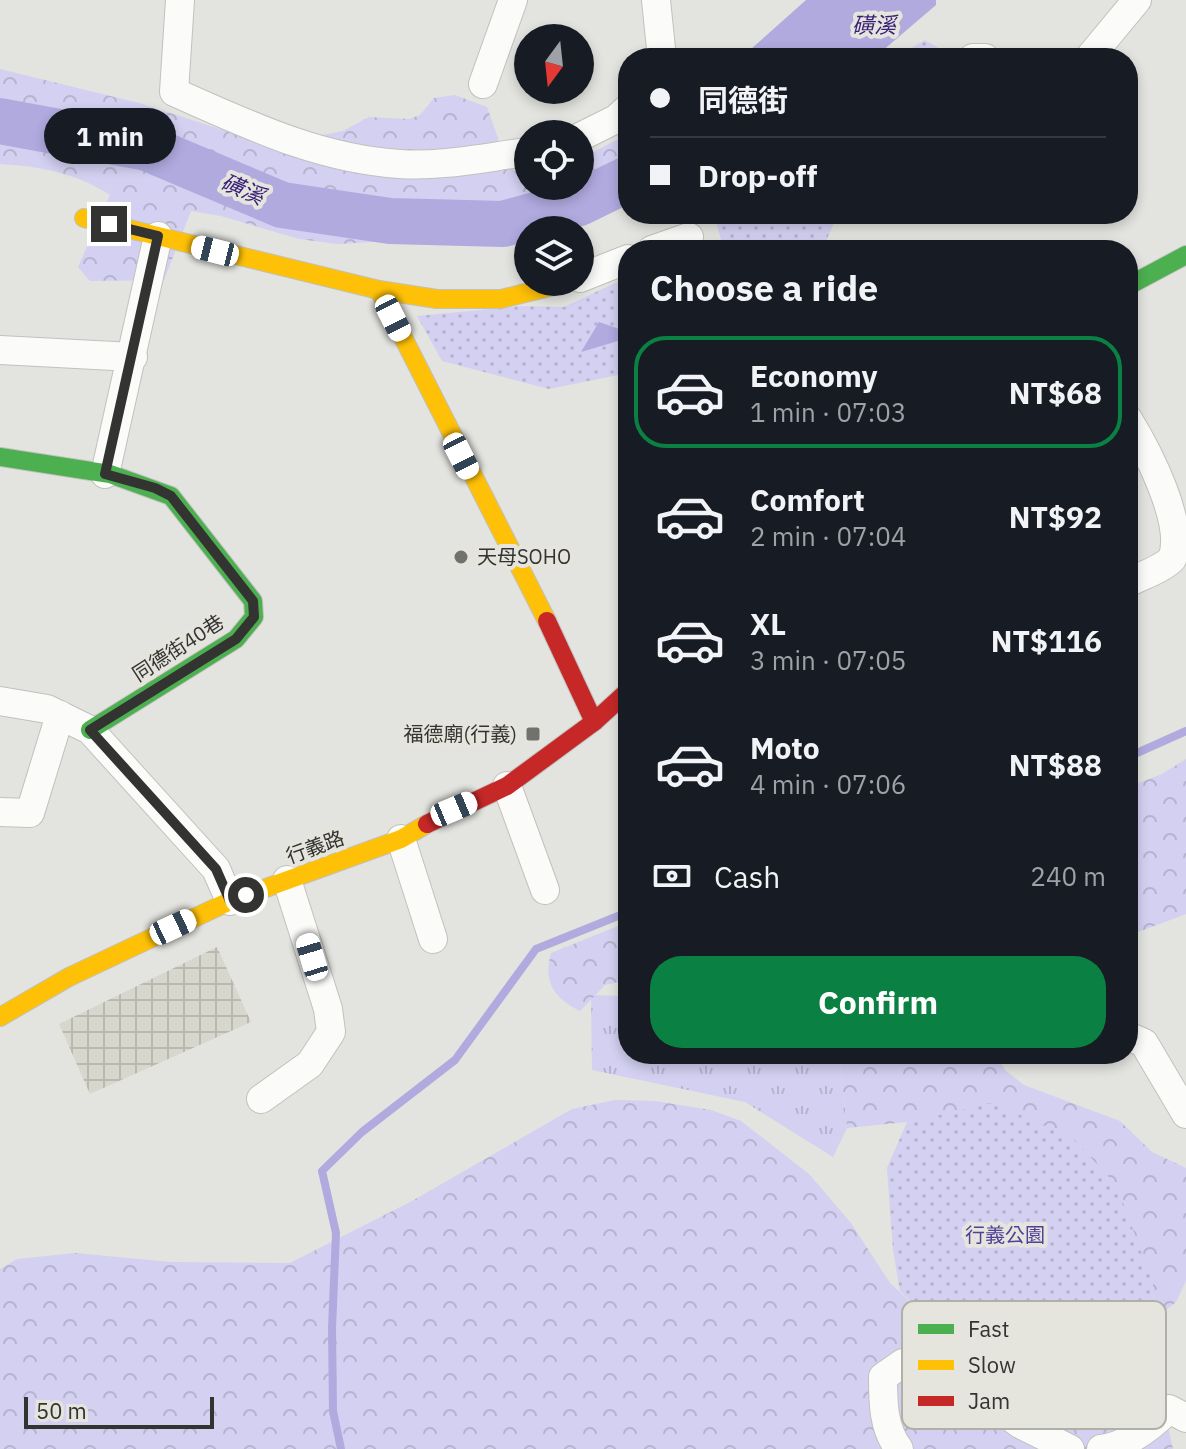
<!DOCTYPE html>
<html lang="en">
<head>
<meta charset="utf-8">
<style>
	:root { --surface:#171b24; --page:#20242c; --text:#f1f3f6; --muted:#9ea1a6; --line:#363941; --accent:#0b8043 }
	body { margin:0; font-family:"IBM Plex Sans","Noto Sans TC",sans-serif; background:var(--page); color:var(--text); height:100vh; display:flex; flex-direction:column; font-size:30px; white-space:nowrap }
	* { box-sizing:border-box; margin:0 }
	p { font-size:26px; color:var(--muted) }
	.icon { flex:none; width:44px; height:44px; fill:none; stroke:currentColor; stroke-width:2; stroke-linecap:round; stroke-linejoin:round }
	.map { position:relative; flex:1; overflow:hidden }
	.side { position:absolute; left:618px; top:240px; width:520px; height:824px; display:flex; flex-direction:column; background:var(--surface); border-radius:32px; box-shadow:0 4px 12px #0003 }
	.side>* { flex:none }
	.hud { position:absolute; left:618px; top:48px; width:520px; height:176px; border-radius:32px; box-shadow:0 4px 12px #0003; display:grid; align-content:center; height:176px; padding:0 32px; background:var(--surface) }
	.needle { width:52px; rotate:195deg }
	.controls { position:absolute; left:514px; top:24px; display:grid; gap:16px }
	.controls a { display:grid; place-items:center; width:80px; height:80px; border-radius:50%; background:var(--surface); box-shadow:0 4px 12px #0003; font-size:40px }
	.scale { position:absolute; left:24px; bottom:20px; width:190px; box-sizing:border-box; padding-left:8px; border:4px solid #333331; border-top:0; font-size:22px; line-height:28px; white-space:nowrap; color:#333331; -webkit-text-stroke:6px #e5e5dd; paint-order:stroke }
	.end { position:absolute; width:36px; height:36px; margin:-18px; border:10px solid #333331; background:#fff; box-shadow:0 0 0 4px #fff }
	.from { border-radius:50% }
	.bubble { position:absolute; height:56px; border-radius:28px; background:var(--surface); box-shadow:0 4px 12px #0003; font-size:26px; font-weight:700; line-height:56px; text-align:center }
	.car { position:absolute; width:24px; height:48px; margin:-24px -12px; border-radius:10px; box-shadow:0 0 6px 2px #0007; background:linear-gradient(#fff 24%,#345 0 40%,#fff 0 76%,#345 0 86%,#fff 0) }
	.hud b { display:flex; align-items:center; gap:28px; height:76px; font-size:30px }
	.hud b+b { border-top:2px solid var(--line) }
	.hud i { width:20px; height:20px; background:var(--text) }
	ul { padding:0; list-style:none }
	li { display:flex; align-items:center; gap:24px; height:112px; margin:0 16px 12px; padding:0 16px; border:4px solid transparent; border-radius:32px }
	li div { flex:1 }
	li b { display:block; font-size:30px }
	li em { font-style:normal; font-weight:700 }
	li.selected { border-color:var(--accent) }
	li>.icon { width:72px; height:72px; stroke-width:1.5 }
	h2 { padding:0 32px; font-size:36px; line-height:96px }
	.pay { display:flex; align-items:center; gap:20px; height:88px; padding:0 32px; font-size:30px }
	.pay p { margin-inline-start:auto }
	.cta { display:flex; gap:16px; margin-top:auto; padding:16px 32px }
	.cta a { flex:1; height:92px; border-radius:32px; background:var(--accent); color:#fff; font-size:32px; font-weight:700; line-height:92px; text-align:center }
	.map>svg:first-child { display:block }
	.industrial { fill:url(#industrial-grid) }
	.grass { fill:url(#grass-tufts) }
	.forest { fill:url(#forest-crowns) }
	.park { fill:url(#park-dots) }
	.water { fill:#b0aadf }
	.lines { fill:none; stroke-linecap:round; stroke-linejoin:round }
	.stream { stroke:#b0aadf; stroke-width:8 }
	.river { stroke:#b0aadf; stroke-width:46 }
	.street-casing { stroke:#c1c1bd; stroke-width:30 }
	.fast-casing { stroke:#c1c1bd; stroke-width:20 }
	.slow-casing { stroke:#c1c1bd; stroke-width:20 }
	.jam-casing { stroke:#c1c1bd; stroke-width:20 }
	.street { stroke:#fbfbfa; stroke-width:28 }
	.fast { stroke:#4caf50; stroke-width:18 }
	.slow { stroke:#ffc107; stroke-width:18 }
	.jam { stroke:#c62828; stroke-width:18 }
	.route { stroke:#333331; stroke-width:10 }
	.poi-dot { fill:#71716e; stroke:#e5e5dd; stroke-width:3 }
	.labels { text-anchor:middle; stroke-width:8; stroke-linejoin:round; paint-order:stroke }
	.poi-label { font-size:20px; fill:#333331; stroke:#e5e5dd; text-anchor:start }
	.street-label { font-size:20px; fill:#333331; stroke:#e5e5dd }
	.park-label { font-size:20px; fill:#513f99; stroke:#e5e5dd }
	.water-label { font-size:22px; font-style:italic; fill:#382079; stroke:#e5e5dd }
	.key { fill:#e5e5dd; stroke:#b0b0a9; stroke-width:2 }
	.key-label { font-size:22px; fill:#333331 }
</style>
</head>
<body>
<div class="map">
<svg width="1186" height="1449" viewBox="0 0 1186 1449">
	<defs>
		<pattern id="industrial-grid" width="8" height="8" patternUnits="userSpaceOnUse" patternTransform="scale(2)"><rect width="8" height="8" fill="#d7d7cd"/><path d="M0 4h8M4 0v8" fill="none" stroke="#b9b9b0"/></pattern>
		<pattern id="grass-tufts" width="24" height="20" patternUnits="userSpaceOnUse" patternTransform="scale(2)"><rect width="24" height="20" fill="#d3d0f1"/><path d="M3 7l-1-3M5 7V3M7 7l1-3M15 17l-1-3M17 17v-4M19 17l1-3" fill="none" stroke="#b6b3cf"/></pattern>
		<pattern id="forest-crowns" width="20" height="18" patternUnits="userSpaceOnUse" patternTransform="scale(2)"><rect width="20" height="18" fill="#d3d0f1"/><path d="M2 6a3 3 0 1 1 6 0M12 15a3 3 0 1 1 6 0" fill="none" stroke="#b6b3cf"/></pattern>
		<pattern id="park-dots" width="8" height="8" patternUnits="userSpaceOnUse" patternTransform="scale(2)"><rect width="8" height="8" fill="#d3d0f1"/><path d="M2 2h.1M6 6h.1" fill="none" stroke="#b6b3cf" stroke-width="1.8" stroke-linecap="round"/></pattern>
	</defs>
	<rect width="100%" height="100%" fill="#e3e3df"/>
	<polygon class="industrial" points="217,947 251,1022 90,1094 59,1024"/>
	<polygon class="grass" points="591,995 628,996 628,1054 839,1054 847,1128 833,1157 745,1102 592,1070"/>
	<g class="forest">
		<path d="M0 69 139 103 248 138 318 136 343 131 369 117 409 119 420 115 434 98 455 95 487 107 498 138 503 166 528 176V186H580V159L628 134V199L563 219 492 235 338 244 299 239 221 216 191 211 164 280 90 281 78 267 110 195C77 173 39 166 0 164Z"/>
		<polygon points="1186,759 1186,914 1128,936 1128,787 1162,774"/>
		<path d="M628 922V980L605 985 580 1011C554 998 543 982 551 953Z"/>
		<polygon points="839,1054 996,1054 1005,1070 1024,1085 1120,1121 1152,1152 1186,1168 1186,1281 1176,1302 1154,1320 1153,1284 907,1122 847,1128"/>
		<polygon points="615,1100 655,1101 711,1110 741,1121 809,1174 851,1223 890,1283 939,1328 1116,1422 1157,1379 1173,1449 0,1449 0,1269 17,1259 75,1253 171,1262 290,1263 412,1201 572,1109"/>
	</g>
	<g class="park">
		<polygon points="925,40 942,50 947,58 895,58"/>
		<polygon points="722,214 838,214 822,250 724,250 716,222"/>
		<polygon points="628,277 628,373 549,389 442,361 417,316 522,306 564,307"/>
		<polygon points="992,1103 1072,1137 1117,1186 1153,1284 1157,1379 1116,1422 1088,1425 997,1372 939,1328 900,1291 893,1250 887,1168 907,1122"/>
	</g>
	<g class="water">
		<polygon points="806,0 936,0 936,5 874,58 741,58"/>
		<polygon points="599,322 628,332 628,338 581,352"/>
	</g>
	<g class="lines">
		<g class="stream">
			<polyline points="1128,757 1186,731"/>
			<polyline points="341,1449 333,1411 332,1328 336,1233 322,1171 362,1132 455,1060 536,949 628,912"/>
		</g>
		<polyline class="river" points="0,121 147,148 282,205 390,221 503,224 579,203 628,179"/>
		<g class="street-casing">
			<g id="street">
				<path d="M180 0 174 92C247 124 318 159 400 164 441 167 487 157 528 152"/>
				<polyline points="656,0 662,58"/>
				<polyline points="973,58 985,58"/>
				<polyline points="1089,58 1137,0"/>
				<polyline points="483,84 513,0"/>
				<polyline points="580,137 616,119 628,108"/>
				<polyline points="652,250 689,237"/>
				<polyline points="580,278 628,259"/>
				<polyline points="0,350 133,357"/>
				<path d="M1128 419C1147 450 1186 524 1172 559 1162 569 1141 576 1128 583"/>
				<polyline points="105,474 158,236"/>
				<polyline points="0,701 47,709 90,730 216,869 230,901"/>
				<polyline points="507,786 545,890"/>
				<polyline points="0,812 30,813 60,715"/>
				<polyline points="401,839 433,939"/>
				<polyline points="1128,1036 1144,1043 1186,1114"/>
				<polyline points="261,1099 310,1064 331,1032 328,1009 287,880"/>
				<path d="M899 1449C883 1428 883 1402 883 1377L903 1363 937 1361 1020 1424 1070 1449"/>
				<path d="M1101 1449C1126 1446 1151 1427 1169 1409L1186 1418"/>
			</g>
		</g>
		<g class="fast-casing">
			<g id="fast">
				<polyline points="1128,286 1186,255"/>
				<polyline points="0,457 110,474 171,496 253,601 254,617 236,639 90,730"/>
			</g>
		</g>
		<g class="slow-casing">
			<g id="slow">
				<polyline points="84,218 379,290 437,299 501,299 570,282"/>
				<polyline points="379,290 547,621"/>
				<polyline points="0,1017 69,977 230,901 401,839 427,824"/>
			</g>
		</g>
		<g class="jam-casing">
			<g id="jam">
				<polyline points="547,621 594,722"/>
				<polyline points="427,824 507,786 594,722 628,691"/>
			</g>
		</g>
		<use href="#street" class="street"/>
		<use href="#fast" class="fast"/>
		<use href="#slow" class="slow"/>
		<use href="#jam" class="jam"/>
	</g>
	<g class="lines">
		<polyline class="route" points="109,224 158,236 105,474 155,488 171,496 253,601 254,617 236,639 90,730 216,869 230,901 246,895"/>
	</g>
	<g class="poi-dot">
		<circle cx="461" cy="557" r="8"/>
		<rect x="525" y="726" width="16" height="16" rx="4"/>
	</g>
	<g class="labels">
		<g class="poi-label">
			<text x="477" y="564">天母SOHO</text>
			<text x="517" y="741" text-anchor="end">福德廟(行義)</text>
		</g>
		<g class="street-label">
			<text transform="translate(178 648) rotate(-33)" y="7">同德街40巷</text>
			<text transform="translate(315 847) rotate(-20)" y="7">行義路</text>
		</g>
		<g class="park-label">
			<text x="1005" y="1242">行義公園</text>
		</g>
		<g class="water-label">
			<text x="874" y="33">磺溪</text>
			<text transform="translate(243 189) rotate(23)" y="8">磺溪</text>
		</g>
	</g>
	<rect x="902" y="1301" width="264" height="128" rx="12" class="key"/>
	<rect x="918" y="1324" width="36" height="10" fill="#4caf50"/>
	<rect x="918" y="1360" width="36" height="10" fill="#ffc107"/>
	<rect x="918" y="1396" width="36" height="10" fill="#c62828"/>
	<g class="key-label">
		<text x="968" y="1337">Fast</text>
		<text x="968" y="1373">Slow</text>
		<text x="968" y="1409">Jam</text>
	</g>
</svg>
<div class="controls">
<a><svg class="needle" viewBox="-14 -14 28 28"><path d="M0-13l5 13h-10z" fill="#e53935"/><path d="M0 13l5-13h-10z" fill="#9ea1a6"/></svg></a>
<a><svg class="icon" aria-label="locate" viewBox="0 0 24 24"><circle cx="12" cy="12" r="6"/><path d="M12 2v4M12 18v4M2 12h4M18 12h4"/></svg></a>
<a><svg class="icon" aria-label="layers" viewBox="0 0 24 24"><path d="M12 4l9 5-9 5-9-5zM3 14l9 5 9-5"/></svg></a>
</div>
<div class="scale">50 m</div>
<i class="end from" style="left:246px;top:895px"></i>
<i class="end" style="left:109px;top:224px"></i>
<div class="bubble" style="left:44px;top:108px;width:132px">1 min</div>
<i class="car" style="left:215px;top:251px;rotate:284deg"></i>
<i class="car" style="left:393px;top:318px;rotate:153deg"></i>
<i class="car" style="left:461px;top:456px;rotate:153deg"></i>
<i class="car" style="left:454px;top:809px;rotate:67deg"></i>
<i class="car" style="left:173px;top:927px;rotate:65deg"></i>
<i class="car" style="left:312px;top:957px;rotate:343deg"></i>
<div class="hud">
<b><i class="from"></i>同德街</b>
<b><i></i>Drop-off</b>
</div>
<section class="side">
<h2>Choose a ride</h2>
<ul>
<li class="selected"><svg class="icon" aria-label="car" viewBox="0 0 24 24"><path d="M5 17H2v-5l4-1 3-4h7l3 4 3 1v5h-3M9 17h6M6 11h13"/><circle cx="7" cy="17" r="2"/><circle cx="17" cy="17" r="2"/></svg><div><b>Economy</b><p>1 min · 07:03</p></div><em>NT$68</em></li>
<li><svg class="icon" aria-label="car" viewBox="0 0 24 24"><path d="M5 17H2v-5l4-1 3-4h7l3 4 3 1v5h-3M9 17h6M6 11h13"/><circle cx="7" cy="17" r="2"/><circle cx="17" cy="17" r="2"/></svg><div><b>Comfort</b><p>2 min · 07:04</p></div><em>NT$92</em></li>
<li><svg class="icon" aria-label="car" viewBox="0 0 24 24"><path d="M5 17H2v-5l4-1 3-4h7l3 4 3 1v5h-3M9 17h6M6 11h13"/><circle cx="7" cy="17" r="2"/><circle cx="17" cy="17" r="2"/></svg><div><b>XL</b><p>3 min · 07:05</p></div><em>NT$116</em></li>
<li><svg class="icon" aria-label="car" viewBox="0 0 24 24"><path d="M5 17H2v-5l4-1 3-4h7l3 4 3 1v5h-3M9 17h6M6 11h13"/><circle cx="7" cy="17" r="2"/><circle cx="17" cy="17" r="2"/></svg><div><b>Moto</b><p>4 min · 07:06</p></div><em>NT$88</em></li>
</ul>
<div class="pay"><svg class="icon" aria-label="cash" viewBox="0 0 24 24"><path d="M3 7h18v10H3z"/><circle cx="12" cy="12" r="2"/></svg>Cash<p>240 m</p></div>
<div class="cta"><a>Confirm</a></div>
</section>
</div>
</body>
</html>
